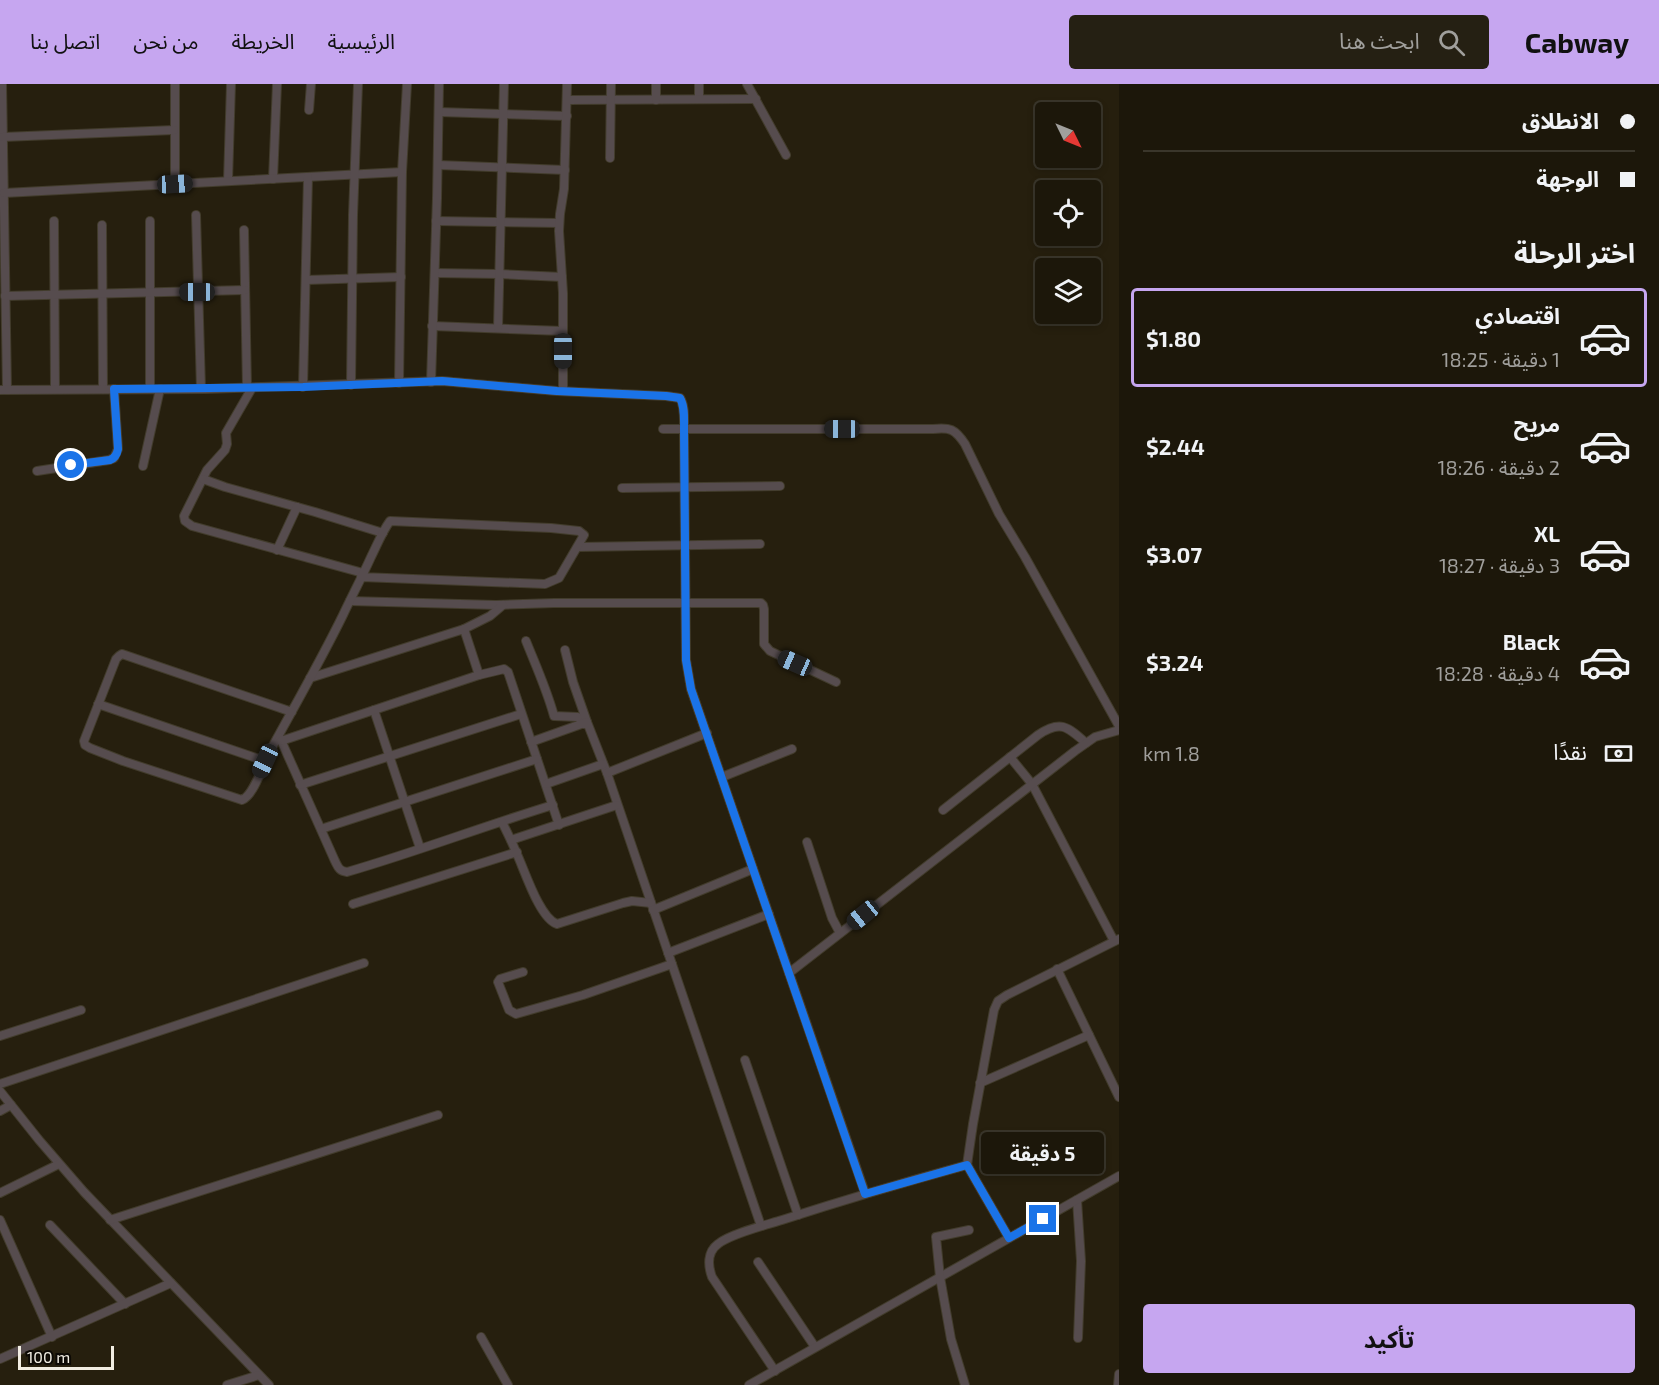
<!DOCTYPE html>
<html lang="ar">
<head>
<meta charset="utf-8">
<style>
	:root { --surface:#1c170a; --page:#252013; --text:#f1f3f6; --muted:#a09f9c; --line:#3a362b; --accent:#c6a6f0 }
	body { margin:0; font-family:"Exo 2","Noto Sans Arabic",sans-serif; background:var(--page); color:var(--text); direction:rtl; height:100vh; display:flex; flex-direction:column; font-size:22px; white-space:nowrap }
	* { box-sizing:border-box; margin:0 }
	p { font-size:20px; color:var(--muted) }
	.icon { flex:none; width:33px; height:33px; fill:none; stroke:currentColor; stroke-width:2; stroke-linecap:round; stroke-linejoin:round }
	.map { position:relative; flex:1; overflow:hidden; direction:ltr }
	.panel { display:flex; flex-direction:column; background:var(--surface); width:540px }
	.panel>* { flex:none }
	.banner { display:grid; align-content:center; height:132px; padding:0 24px; background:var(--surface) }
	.needle { width:39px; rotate:133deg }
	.fabs { position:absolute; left:1035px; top:18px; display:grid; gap:12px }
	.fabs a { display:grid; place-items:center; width:66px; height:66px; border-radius:6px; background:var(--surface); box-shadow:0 3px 9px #0003,0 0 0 2px var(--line); font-size:30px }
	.scale { position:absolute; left:18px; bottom:15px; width:96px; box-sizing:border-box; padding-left:6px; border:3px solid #f1ede2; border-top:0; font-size:16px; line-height:21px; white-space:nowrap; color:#f1ede2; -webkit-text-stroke:4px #0c0904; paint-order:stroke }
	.end { position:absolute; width:27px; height:27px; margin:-14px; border:8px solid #1a73e8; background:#fff; box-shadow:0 0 0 3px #fff }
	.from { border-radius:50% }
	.bubble { position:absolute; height:42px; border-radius:6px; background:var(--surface); box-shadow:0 3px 9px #0003,0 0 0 2px var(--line); font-size:20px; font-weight:700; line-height:42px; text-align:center; direction:rtl }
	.car { position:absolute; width:18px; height:36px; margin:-18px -9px; border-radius:8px; box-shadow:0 0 4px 2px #0007; background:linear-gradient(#222 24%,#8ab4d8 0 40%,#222 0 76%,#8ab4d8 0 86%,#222 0) }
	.banner b { display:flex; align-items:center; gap:21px; height:57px; font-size:22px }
	.banner b+b { border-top:2px solid var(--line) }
	.banner i { width:15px; height:15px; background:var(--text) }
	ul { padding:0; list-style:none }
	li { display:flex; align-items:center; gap:18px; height:99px; margin:0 12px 9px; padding:0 12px; border:3px solid transparent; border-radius:6px }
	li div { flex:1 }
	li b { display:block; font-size:22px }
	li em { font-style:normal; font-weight:700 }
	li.active { border-color:var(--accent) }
	li>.icon { width:54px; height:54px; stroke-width:1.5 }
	h2 { padding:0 24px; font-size:27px; line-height:72px }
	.pay { display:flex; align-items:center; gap:15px; height:66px; padding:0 24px; font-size:22px }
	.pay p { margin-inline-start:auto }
	.cta { display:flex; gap:12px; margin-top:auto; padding:12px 24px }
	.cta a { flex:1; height:69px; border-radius:6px; background:var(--accent); color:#111; font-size:24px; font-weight:700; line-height:69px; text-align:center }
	header { display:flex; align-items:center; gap:36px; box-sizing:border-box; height:84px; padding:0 30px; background:var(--accent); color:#111 }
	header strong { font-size:28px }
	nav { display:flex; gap:33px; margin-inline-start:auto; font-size:21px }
	.search { width:420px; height:54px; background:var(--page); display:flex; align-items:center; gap:15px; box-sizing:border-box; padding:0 21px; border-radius:6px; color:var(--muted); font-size:22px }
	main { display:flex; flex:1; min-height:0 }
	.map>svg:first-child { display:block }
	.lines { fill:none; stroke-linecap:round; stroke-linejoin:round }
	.minor-casing { stroke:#423c2c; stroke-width:10 }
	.minor { stroke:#564c4e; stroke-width:8 }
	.route { stroke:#1a73e8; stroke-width:8 }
</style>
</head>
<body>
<header>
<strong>Cabway</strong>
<div class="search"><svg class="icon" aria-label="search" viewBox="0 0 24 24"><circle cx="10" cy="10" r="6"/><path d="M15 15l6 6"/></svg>ابحث هنا</div>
<nav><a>الرئيسية</a><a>الخريطة</a><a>من نحن</a><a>اتصل بنا</a></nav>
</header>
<main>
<section class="panel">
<div class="banner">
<b><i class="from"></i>الانطلاق</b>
<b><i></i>الوجهة</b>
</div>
<h2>اختر الرحلة</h2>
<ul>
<li class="active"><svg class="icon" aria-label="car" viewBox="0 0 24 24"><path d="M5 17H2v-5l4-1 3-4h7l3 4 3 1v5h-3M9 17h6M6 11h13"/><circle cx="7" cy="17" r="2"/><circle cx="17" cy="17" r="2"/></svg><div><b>اقتصادي</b><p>1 دقيقة · 18:25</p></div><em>$1.80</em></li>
<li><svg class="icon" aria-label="car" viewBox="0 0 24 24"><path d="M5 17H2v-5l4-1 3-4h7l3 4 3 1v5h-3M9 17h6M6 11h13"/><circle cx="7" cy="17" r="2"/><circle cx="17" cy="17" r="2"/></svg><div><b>مريح</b><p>2 دقيقة · 18:26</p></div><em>$2.44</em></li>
<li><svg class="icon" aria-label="car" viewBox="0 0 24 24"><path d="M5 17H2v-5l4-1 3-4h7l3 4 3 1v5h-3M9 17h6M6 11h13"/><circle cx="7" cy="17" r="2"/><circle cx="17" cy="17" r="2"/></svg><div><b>XL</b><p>3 دقيقة · 18:27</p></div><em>$3.07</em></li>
<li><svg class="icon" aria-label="car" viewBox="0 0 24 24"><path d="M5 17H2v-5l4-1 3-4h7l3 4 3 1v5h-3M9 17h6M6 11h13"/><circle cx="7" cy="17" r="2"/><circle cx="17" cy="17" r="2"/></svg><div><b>Black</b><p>4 دقيقة · 18:28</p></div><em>$3.24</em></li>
</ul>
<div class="pay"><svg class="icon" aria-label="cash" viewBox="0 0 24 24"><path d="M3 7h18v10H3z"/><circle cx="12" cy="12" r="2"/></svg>نقدًا<p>1.8 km</p></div>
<div class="cta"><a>تأكيد</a></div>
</section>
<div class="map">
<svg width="1119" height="1301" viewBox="0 0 1119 1301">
	<rect width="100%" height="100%" fill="#261f0e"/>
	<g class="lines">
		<g class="minor-casing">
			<g id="minor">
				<polyline points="2,0 7,306"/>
				<polyline points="175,0 175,100"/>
				<polyline points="747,0 786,71"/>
				<polyline points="699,15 699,0"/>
				<polyline points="567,16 756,15"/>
				<polyline points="656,16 656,0"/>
				<polyline points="309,26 311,0"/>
				<polyline points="439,28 567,32"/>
				<polyline points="3,53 174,46"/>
				<polyline points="610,74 611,0"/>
				<polyline points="438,81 565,86"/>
				<polyline points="273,95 277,0"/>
				<polyline points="228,97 231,0"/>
				<polyline points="4,109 402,88"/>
				<polyline points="196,131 201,305"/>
				<polyline points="54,137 55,305"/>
				<polyline points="150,137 150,305"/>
				<polyline points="436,137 559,139"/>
				<polyline points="102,141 103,305"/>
				<polyline points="244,146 247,304"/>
				<polyline points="435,189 499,190 562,193"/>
				<polyline points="306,196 401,193"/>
				<polyline points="5,212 245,206"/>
				<polyline points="432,242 563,247"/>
				<polyline points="498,244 504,0"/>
				<polyline points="431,298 437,114 439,0"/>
				<polyline points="399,299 402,88 407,0"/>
				<polyline points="351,301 353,131 358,0"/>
				<polyline points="303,303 308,93"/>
				<polyline points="252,304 226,349 227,360 225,366 207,386 184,432 185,437 192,442 363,489"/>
				<path d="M0 306 205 305 442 297 557 307 666 312 680 314C685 322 684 335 684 345L686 576 691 605 865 1109"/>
				<polyline points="563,307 563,209 559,147 560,130 564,105 567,0"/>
				<path d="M663 345H933C950 343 955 345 965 360L999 430 1025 473 1119 642"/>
				<polyline points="143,382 160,305"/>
				<polyline points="37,387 109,376 114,374 118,365 114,305"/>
				<polyline points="203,395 225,403 315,428 383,449"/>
				<polyline points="622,404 780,402"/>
				<polyline points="578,463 760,460"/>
				<polyline points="277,466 297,423"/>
				<polyline points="350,517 496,521 554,519 761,519 763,521 764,525 764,560 770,567 836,598"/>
				<polyline points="464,545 490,532 503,521"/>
				<path d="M526 557C536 582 547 606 554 632L578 633 584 640"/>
				<polyline points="565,566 573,598 587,638"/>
				<polyline points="310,594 464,545 479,591"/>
				<polyline points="98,620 265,677"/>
				<polyline points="374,626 420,764"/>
				<path d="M292 628 122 570 119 572 116 575 84 657 85 661 90 664 123 677 242 716C254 711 263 681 269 669 294 623 320 578 343 531 352 512 362 493 371 473 377 461 382 448 390 437L551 444 579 447 584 451 559 494 545 500 361 493"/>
				<path d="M280 654 335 777C338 783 339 787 347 788 416 768 484 742 553 721"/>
				<polyline points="281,657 479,591 504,585 508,588 559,741"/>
				<polyline points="531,658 587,638 607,689 761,1142"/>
				<polyline points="1010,673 1032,700 1114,857"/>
				<polyline points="607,689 707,649"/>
				<polyline points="722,693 792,665"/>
				<polyline points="546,700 603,680"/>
				<polyline points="300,701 521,630"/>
				<path d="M943 726 1038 651C1060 636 1067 642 1086 659"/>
				<path d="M502 738C507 748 512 758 516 768 524 784 539 834 557 840L623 819 632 817 651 819"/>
				<polyline points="321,745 537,675"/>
				<polyline points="511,756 617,721"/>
				<polyline points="807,758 832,834 840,849"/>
				<polyline points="353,820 517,768"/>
				<polyline points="653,826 753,785"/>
				<polyline points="668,869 769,830"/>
				<polyline points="1057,885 1119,1013"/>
				<polyline points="523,888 500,895 498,898 509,926 516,930 583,911 672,880"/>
				<polyline points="789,889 1075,667 1095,653 1119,646"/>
				<polyline points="0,952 81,926"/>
				<polyline points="745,976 798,1131"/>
				<polyline points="980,999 1089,951"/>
				<polyline points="0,1000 364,879"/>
				<polyline points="0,1007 39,1056 84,1108 269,1301"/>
				<polyline points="0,1027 11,1021"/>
				<polyline points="967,1081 973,1040 994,926 998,917 1007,911 1119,855"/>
				<polyline points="0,1109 59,1080"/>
				<polyline points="1077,1116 1081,1177 1078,1254"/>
				<polyline points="0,1136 52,1253"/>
				<polyline points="110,1136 438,1031"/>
				<polyline points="50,1141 125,1220"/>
				<polyline points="758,1178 815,1263"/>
				<polyline points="481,1253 508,1301"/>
				<polyline points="0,1275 171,1199"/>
				<path d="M775 1287 712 1193C708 1182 707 1168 718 1160 730 1150 766 1141 782 1136 844 1116 905 1098 967 1081L1009 1154"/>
				<polyline points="227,1301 259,1291"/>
				<polyline points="749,1301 1119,1092"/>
				<polyline points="965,1301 951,1255 940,1193 936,1153 969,1146"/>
				<polyline points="1118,1301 1119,1290"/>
			</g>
		</g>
		<use href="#minor" class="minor"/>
	</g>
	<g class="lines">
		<path class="route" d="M71 381 110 376C115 374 117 371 118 365L114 305 303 303 442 297 557 307 666 312 680 314C685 323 684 335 684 345L686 576 691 605 865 1110 967 1081 1009 1154 1043 1135"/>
	</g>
</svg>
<div class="fabs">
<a><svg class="needle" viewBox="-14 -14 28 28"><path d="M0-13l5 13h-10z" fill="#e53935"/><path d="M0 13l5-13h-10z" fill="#a09f9c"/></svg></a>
<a><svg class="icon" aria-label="locate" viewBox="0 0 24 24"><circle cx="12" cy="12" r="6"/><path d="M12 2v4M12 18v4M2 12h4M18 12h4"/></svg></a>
<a><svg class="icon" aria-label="layers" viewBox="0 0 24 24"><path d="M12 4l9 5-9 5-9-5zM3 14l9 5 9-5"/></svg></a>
</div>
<div class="scale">100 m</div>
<i class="end from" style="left:71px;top:381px"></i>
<i class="end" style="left:1043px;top:1135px"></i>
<div class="bubble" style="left:981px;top:1048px;width:123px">5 دقيقة</div>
<i class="car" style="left:175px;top:100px;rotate:87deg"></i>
<i class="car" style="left:197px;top:208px;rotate:270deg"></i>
<i class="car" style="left:563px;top:267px;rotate:180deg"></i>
<i class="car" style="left:842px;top:345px;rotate:270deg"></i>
<i class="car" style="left:795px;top:579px;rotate:294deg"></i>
<i class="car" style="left:265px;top:677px;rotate:205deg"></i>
<i class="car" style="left:863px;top:831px;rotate:231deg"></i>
</div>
</main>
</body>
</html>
